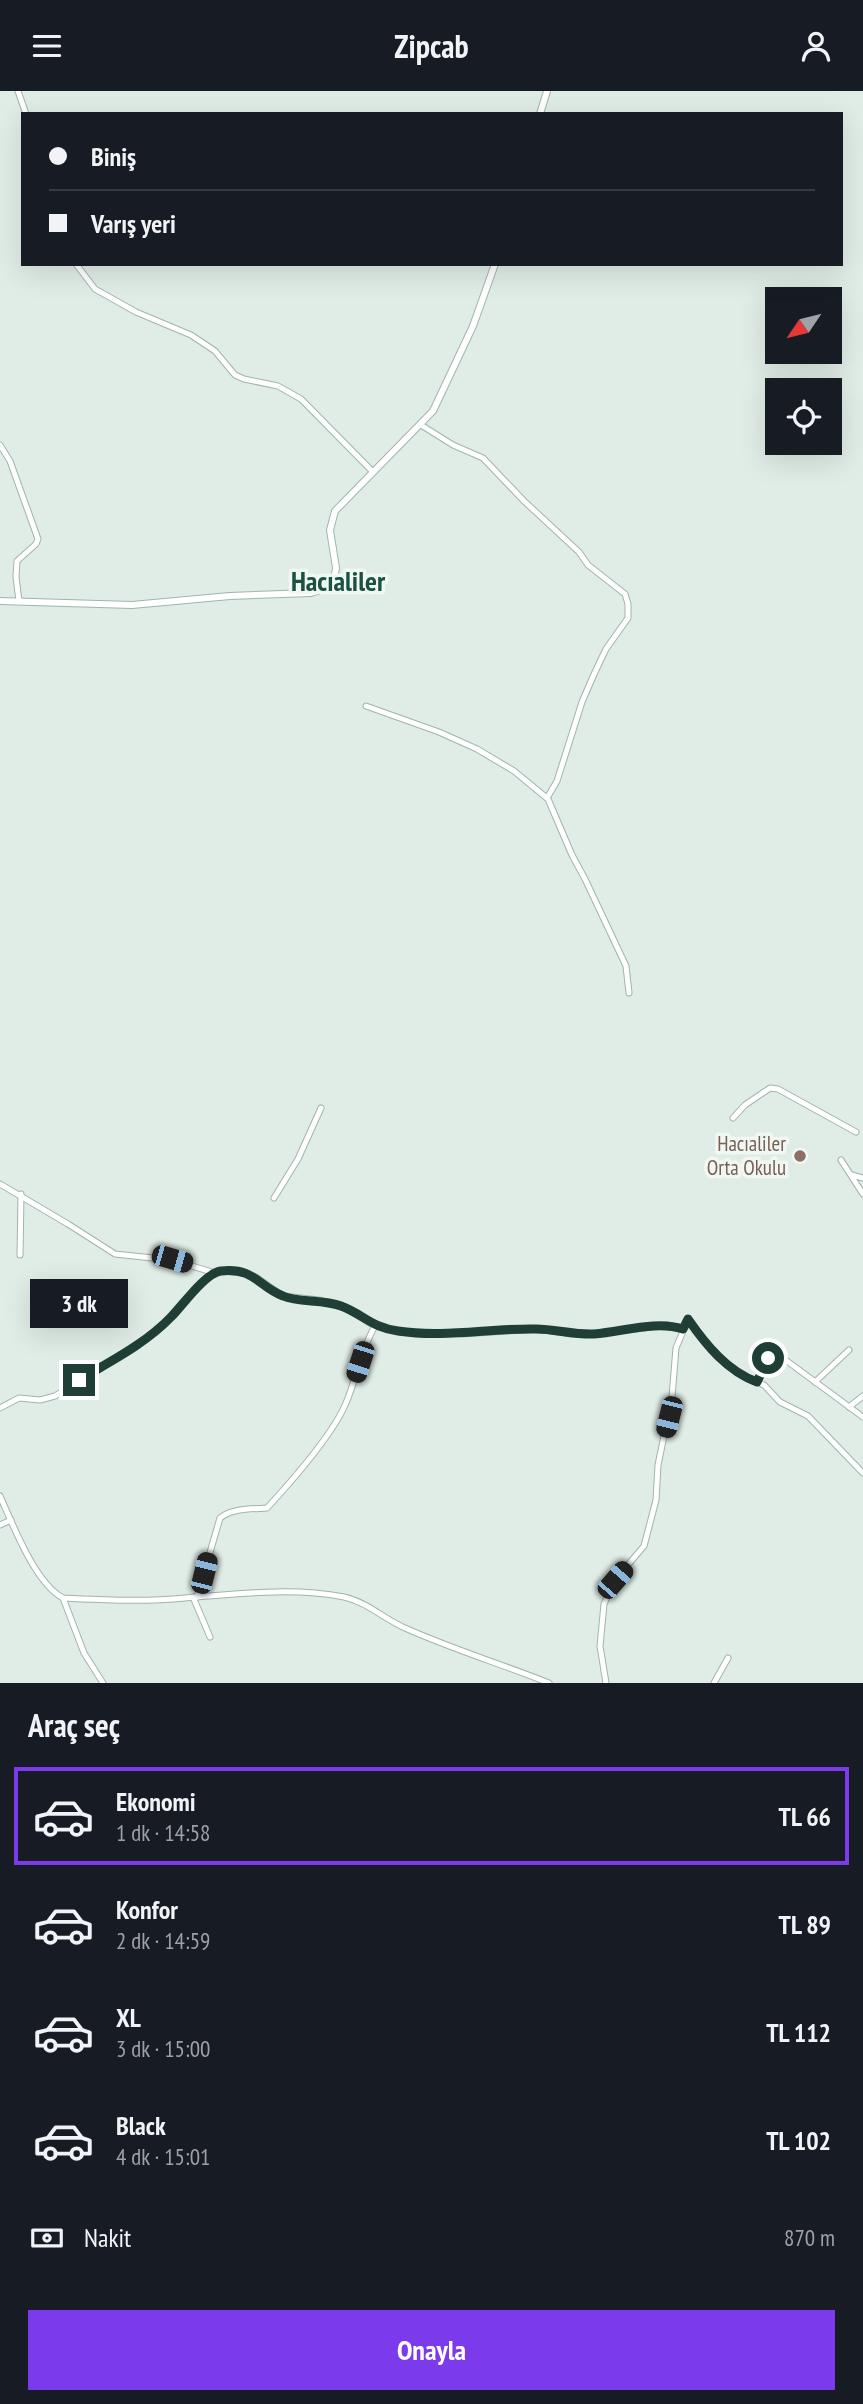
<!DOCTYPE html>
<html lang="tr">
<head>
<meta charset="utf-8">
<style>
	:root { --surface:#171b24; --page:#242831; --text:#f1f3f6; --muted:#9ea1a6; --line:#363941; --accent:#7c3aed }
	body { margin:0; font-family:"PT Sans Narrow",sans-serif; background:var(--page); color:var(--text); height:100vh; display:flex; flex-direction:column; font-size:26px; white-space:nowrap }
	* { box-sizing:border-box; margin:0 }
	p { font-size:23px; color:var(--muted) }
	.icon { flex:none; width:38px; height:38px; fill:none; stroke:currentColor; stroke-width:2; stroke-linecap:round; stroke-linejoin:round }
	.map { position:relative; height:1592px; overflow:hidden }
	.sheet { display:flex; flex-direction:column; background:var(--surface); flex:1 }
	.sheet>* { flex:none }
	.top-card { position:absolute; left:21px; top:21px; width:822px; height:154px; border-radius:0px; box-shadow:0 7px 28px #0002; display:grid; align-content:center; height:154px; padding:0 28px; background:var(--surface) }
	.needle { width:46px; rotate:235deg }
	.controls { position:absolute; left:765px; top:196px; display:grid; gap:14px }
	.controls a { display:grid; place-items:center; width:77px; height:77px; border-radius:0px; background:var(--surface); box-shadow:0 7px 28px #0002; font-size:35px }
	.end { position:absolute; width:32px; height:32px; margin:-16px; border:9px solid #1f3e35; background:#fff; box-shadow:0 0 0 4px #fff }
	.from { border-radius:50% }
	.bubble { position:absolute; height:49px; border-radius:0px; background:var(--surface); box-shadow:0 7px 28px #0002; font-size:23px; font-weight:700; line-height:49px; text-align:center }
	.car { position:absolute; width:21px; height:42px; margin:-21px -10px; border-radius:9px; box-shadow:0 0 5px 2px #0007; background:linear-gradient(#222 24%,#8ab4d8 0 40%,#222 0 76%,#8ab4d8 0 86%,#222 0) }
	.top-card b { display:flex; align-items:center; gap:24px; height:66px; font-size:26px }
	.top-card b+b { border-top:2px solid var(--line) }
	.top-card i { width:18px; height:18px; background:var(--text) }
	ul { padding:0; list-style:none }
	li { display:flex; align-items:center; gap:21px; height:98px; margin:0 14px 10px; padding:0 14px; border:4px solid transparent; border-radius:0px }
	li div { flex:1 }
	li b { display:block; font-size:26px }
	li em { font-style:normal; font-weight:700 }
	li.selected { border-color:var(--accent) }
	li>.icon { width:63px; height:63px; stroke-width:1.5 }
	h2 { padding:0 28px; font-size:32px; line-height:84px }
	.pay { display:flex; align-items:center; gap:18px; height:77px; padding:0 28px; font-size:26px }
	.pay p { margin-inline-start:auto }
	.primary-button { display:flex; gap:14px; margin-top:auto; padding:14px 28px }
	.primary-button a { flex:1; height:80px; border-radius:0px; background:var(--accent); color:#fff; font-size:28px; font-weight:700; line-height:80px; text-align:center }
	header { display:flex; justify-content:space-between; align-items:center; height:91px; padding:0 28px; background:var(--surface); font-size:32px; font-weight:700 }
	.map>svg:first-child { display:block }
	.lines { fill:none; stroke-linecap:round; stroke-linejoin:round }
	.minor-casing { stroke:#a2b4ad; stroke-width:7 }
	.tertiary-casing { stroke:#a2b4ad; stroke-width:8 }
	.minor { stroke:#fff; stroke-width:5 }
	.tertiary { stroke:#fff; stroke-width:6 }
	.route { stroke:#1f3e35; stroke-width:9 }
	.education-dot { fill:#8d6e63; stroke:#f1f8f4; stroke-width:2.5 }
	.labels { text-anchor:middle; stroke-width:7; stroke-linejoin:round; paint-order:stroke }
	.education-label { font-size:21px; fill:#785e54; stroke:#f1f8f4; text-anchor:end }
	.district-label { font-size:28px; font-weight:bold; fill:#1a5143; stroke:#f1f8f4 }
</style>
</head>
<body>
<header><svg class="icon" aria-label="menu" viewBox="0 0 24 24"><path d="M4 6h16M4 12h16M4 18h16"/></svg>Zipcab<svg class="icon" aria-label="person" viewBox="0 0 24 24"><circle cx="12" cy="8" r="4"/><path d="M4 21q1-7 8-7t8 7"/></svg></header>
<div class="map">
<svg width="863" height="1592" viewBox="0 0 863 1592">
	<rect width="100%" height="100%" fill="#e0ece6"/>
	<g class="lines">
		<g class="minor-casing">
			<g id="minor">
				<polyline points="18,0 26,23"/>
				<polyline points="76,173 95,198 136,221 191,244 215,260 235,284 244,288 278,295 301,308 372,380"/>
				<polyline points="421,334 453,354 483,367 524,410 579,461 588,474 625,503 628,513 628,527 606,558 595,581 582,611 557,690 547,707"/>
				<polyline points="0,354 10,370 38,448 36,453 17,470 16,486 19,510"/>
				<polyline points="366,615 439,641 477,658 514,680 548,708 572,764 585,788 626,875 629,902"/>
				<polyline points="733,1027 745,1014 770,997 778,998 856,1041"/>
				<polyline points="841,1069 863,1103"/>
				<polyline points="852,1084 863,1087"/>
				<polyline points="0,1093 68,1133 115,1163 172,1169 215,1182"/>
				<polyline points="274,1107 298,1068 321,1017"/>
				<polyline points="20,1164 21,1103"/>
				<polyline points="688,1228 698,1243 730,1276 742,1285 764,1294 780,1311 808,1325 863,1382"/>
				<polyline points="757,1291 768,1267 776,1262 863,1326"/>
				<polyline points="815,1291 849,1259"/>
				<polyline points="849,1316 863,1305"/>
				<polyline points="0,1317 19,1307 40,1309 55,1305 132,1258 159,1238 203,1191 215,1182 222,1180 245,1182 256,1186 283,1205 319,1209 342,1215 375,1235 400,1241 463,1243 538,1238 572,1243 593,1243 669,1234 683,1238"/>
				<path d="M0 1405C13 1434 35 1492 63 1507 104 1509 145 1511 185 1507 238 1503 291 1496 344 1506 367 1511 384 1528 405 1537 452 1558 501 1573 549 1592"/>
				<polyline points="0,1434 11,1429"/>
				<polyline points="193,1506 210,1546"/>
				<path d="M197 1506 220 1427C232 1417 252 1418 267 1417 290 1392 333 1343 346 1312 357 1286 361 1259 375 1235"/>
				<polyline points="63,1507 84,1562 103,1592"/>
				<polyline points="606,1592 600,1555 604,1513 615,1489 644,1455 656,1409 658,1374 672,1306 676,1257 688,1228"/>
				<polyline points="714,1592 728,1567"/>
			</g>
		</g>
		<g class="tertiary-casing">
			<g id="tertiary">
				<polyline points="540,23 547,0"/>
				<polyline points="0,510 132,514 230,505 311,502 333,495 336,477 330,439 335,420 433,320 473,235 495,173"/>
			</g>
		</g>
		<use href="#minor" class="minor"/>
		<use href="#tertiary" class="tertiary"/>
	</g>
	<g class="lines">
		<path class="route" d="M79 1289C111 1270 145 1253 171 1226 183 1214 205 1182 221 1180 254 1176 259 1196 283 1205 299 1212 322 1208 341 1215 363 1223 372 1237 398 1240 444 1247 490 1237 536 1238 555 1238 574 1244 594 1243 623 1241 655 1229 683 1238L688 1228C706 1254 727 1280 757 1291L768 1267"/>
	</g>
	<circle class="education-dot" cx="800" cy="1065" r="7"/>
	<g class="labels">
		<g class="education-label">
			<text x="786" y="1060">Hacıaliler<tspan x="786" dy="24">Orta Okulu</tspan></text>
		</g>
		<g class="district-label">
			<text x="338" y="500">Hacıaliler</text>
		</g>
	</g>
</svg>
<div class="controls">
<a><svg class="needle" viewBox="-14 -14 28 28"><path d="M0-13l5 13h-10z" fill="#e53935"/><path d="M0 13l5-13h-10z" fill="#9ea1a6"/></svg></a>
<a><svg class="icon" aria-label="locate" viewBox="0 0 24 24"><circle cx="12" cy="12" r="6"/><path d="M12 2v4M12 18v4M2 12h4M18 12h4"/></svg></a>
</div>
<i class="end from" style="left:768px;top:1267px"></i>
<i class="end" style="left:79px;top:1289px"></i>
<div class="bubble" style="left:30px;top:1188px;width:98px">3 dk</div>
<i class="car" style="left:172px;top:1168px;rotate:106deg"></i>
<i class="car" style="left:360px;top:1271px;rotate:198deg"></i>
<i class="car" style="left:669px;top:1326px;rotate:194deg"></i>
<i class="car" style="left:204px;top:1482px;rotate:14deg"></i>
<i class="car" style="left:615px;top:1489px;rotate:41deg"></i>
<div class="top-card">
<b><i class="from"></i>Biniş</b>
<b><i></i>Varış yeri</b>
</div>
</div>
<section class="sheet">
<h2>Araç seç</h2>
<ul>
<li class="selected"><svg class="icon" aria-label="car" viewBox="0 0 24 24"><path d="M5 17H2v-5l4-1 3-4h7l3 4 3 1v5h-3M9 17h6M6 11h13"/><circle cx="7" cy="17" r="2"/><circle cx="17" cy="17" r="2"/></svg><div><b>Ekonomi</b><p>1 dk · 14:58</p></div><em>TL 66</em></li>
<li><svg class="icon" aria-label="car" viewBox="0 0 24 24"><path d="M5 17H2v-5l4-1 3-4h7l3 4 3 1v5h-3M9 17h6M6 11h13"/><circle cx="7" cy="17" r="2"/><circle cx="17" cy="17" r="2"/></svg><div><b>Konfor</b><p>2 dk · 14:59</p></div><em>TL 89</em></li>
<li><svg class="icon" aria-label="car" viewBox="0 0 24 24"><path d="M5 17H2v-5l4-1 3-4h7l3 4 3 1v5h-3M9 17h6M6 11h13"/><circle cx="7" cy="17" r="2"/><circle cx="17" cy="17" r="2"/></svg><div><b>XL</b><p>3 dk · 15:00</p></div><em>TL 112</em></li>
<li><svg class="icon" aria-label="car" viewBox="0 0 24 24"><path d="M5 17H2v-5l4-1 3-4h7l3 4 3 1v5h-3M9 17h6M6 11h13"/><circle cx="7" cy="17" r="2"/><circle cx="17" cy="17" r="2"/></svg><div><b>Black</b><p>4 dk · 15:01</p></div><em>TL 102</em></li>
</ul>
<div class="pay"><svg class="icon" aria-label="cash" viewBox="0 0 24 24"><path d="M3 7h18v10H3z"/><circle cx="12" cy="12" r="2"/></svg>Nakit<p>870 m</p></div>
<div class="primary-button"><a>Onayla</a></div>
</section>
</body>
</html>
